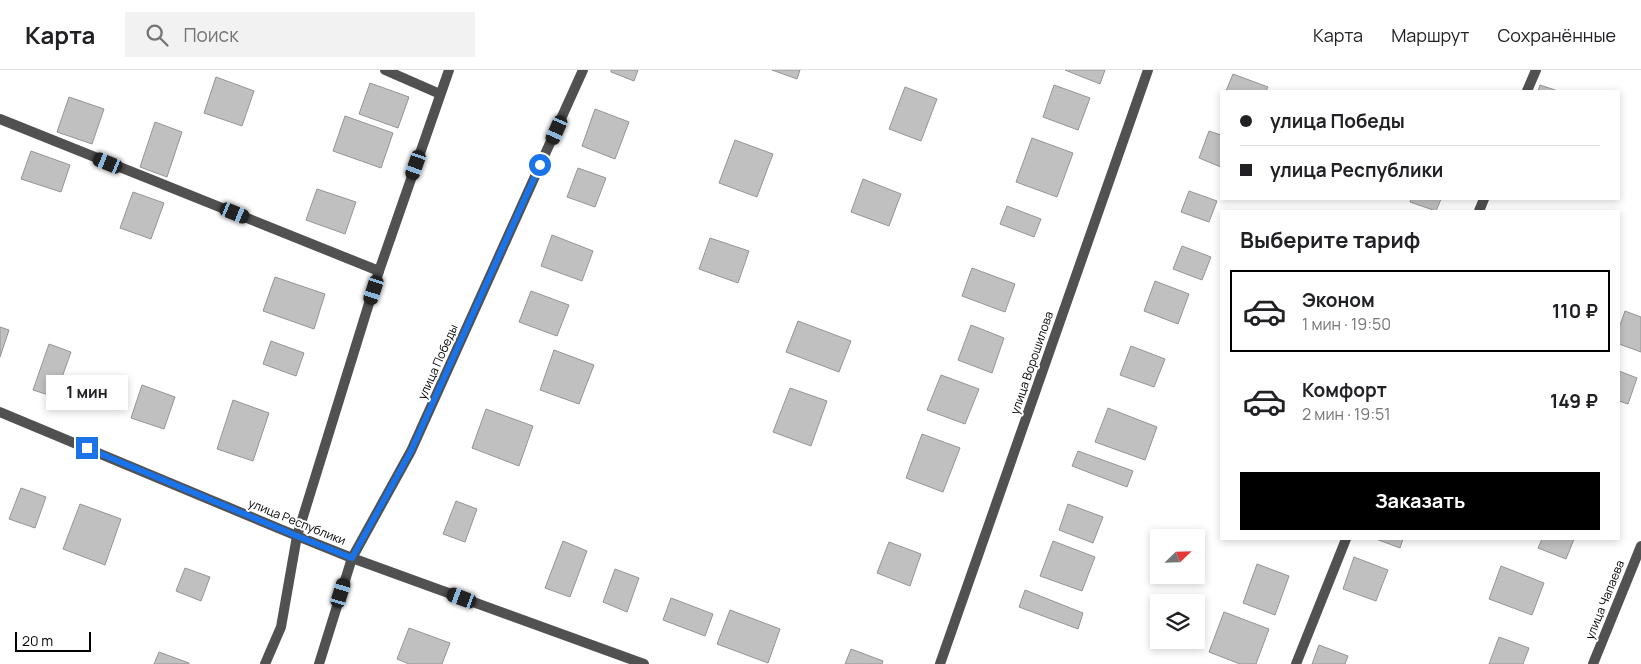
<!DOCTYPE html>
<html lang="ru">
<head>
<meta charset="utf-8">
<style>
	:root { --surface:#fff; --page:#f2f2f2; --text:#202124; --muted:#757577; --line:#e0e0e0; --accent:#000 }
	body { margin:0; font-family:Manrope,sans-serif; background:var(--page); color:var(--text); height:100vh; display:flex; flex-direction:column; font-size:19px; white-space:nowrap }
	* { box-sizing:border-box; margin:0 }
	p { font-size:16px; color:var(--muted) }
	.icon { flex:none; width:28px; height:28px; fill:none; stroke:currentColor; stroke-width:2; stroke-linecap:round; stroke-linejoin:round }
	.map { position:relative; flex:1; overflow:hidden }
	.side { position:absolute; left:1220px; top:140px; width:400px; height:330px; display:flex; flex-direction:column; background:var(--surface); border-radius:0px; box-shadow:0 2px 8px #0003 }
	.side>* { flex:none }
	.top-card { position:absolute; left:1220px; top:20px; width:400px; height:110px; border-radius:0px; box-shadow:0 2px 8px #0003; display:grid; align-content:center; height:110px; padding:0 20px; background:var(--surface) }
	.needle { width:32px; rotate:67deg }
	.tools { position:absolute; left:1150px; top:459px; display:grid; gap:10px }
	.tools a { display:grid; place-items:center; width:55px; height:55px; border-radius:0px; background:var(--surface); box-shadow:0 2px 8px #0003; font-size:25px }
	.scale { position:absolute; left:15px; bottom:12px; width:76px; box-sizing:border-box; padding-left:5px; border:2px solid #000; border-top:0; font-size:14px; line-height:18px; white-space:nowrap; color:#000; -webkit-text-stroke:4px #fff; paint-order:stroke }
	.end { position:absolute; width:22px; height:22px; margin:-11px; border:6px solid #1a73e8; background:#fff; box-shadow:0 0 0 2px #fff }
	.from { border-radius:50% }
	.bubble { position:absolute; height:35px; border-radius:0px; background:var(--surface); box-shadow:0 2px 8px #0003; font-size:16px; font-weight:700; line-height:35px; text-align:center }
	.car { position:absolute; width:15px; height:30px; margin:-15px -8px; border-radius:6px; box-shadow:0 0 4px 1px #0007; background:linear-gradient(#222 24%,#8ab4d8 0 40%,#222 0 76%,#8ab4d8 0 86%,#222 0) }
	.top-card b { display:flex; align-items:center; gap:18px; height:48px; font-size:19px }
	.top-card b+b { border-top:1px solid var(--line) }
	.top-card i { width:12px; height:12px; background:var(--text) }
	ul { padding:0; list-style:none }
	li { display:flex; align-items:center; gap:15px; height:82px; margin:0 10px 8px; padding:0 10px; border:2px solid transparent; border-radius:0px }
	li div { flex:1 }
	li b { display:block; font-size:19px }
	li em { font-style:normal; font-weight:700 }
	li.selected { border-color:var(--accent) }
	li>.icon { width:45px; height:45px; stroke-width:1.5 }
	h2 { padding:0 20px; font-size:22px; line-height:60px }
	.action { display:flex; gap:10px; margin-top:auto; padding:10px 20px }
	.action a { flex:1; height:58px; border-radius:0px; background:var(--accent); color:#fff; font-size:20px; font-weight:700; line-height:58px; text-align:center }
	header { display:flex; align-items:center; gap:30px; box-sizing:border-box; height:70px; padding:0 25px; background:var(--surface); border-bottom:1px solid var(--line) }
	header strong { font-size:24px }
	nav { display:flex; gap:28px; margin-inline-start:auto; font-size:18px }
	.search { width:350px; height:45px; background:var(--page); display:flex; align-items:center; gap:12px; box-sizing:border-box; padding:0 18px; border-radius:0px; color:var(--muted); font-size:19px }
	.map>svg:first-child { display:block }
	.building { fill:#c0c0c0; stroke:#959595 }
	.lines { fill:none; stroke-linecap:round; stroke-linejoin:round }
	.lane { stroke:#515151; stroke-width:10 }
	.street { stroke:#515151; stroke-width:10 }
	.route { stroke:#1a73e8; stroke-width:6 }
	.labels { text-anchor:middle; stroke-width:4; stroke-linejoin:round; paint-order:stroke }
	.street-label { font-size:12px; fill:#000; stroke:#fff }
</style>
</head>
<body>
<header>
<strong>Карта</strong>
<div class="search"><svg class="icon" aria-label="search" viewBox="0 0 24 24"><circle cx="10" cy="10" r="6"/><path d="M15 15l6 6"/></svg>Поиск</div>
<nav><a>Карта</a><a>Маршрут</a><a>Сохранённые</a></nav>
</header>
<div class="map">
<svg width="1641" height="594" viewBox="0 0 1641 594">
	<rect width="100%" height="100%" fill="#fff"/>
	<g class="building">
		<polygon points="611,0 638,0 634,11 611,2"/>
		<polygon points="772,0 800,0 797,9"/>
		<polygon points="1065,0 1105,0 1100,14"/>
		<polygon points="1233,4 1268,17 1266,21 1226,21"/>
		<polygon points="216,7 254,21 242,56 204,43"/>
		<polygon points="370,13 409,27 398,58 359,44"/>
		<polygon points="1054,15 1090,28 1078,60 1043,47"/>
		<polygon points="1540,15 1558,21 1538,21"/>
		<polygon points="905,17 937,29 921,71 889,59"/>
		<polygon points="69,27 104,39 92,74 57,62"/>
		<polygon points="595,39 629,52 615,89 582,76"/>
		<polygon points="345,46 393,63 381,98 333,81"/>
		<polygon points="155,52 182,62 167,107 140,97"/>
		<polygon points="1209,61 1221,65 1221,97 1199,88"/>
		<polygon points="1032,68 1073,83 1057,127 1016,112"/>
		<polygon points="735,70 773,84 757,127 719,113"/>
		<polygon points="31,81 70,95 61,122 21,109"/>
		<polygon points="578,98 606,108 595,137 567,127"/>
		<polygon points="863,109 901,124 889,156 851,142"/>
		<polygon points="317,119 356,132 345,164 306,150"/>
		<polygon points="1189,121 1217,131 1209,152 1181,142"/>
		<polygon points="133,122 164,133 151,169 120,158"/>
		<polygon points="1411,129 1441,129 1436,141 1410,132"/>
		<polygon points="1007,136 1041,149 1034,167 1000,154"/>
		<polygon points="552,165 593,181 582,211 541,196"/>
		<polygon points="710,168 749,181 738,213 699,199"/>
		<polygon points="1182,176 1211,187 1202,210 1173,199"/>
		<polygon points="972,198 1015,214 1005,242 962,226"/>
		<polygon points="275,207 325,224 314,259 263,241"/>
		<polygon points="1155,211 1189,224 1178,254 1144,241"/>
		<polygon points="531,221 569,235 557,266 519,252"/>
		<polygon points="1625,241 1641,247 1641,282 1619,274 1619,258"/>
		<polygon points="798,251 851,271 839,302 786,282"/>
		<polygon points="971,255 1004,268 992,303 958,290"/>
		<polygon points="0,257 9,260 0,287"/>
		<polygon points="271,271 304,283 296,306 263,294"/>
		<polygon points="49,274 71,282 55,327 33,320"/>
		<polygon points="1131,276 1165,289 1154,317 1120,305"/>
		<polygon points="554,280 594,295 579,334 540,320"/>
		<polygon points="1619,301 1637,308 1628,334 1619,331"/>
		<polygon points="941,305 979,319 965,354 927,340"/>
		<polygon points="142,315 175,327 164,359 131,348"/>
		<polygon points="790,318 827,331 811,376 773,362"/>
		<polygon points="233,330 269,343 253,391 217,379"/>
		<polygon points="1108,338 1157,357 1145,390 1095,372"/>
		<polygon points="486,339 533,356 519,396 472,378"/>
		<polygon points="922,364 960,378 943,422 906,408"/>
		<polygon points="1078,381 1133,401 1127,417 1072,396"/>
		<polygon points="21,418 46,427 35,458 9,449"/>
		<polygon points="456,431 477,439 465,472 443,464"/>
		<polygon points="80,434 121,449 105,495 63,479"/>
		<polygon points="1068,434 1103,447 1093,473 1059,460"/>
		<polygon points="1376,469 1403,469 1400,478"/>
		<polygon points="1542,469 1574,469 1566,489 1538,478"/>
		<polygon points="563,471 587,481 570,527 545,518"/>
		<polygon points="1053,471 1095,487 1082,521 1040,506"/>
		<polygon points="889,472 921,484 910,516 877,503"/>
		<polygon points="1354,487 1388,500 1376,531 1343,519"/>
		<polygon points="1257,494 1289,506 1275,545 1243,533"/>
		<polygon points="1501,496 1544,513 1532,545 1489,529"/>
		<polygon points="185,498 210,507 201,531 176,521"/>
		<polygon points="615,499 639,508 627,542 603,532"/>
		<polygon points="1025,520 1083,543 1078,559 1019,537"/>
		<polygon points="671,528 713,544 705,566 663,550"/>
		<polygon points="730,540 780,559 768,593 717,574"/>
		<polygon points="1224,542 1269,559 1256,594 1240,594 1209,582"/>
		<polygon points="409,558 450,573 442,594 409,594 397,589"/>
		<polygon points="1499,567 1529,578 1523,594 1489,594"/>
		<polygon points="1319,575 1348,586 1345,594 1312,594"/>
		<polygon points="851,579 883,591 882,594 845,594"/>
		<polygon points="159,582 189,593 189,594 154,594"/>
	</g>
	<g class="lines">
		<g class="lane">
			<polyline points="385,0 440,24"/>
			<polyline points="0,49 379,201"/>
		</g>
		<g class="street">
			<polyline points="1527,21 1536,0"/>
			<polyline points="1479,141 1484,129"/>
			<polyline points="0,342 297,466 352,488 644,594"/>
			<polyline points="265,594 281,557 297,466 379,201 449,0"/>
			<polyline points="319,594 352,488 411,381 583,0"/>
			<polyline points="940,594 1148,0"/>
			<polyline points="1296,594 1346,469"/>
			<polyline points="1593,594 1641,476"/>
		</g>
	</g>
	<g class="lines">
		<polyline class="route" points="87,378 297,466 352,488 411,381 540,95"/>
	</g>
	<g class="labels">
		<g class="street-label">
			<text transform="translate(438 292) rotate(-66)" y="4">улица Победы</text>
			<text transform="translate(1032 293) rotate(-71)" y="4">улица Ворошилова</text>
			<text transform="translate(297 452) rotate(22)" y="4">улица Республики</text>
			<text transform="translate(1605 530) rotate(-68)" y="4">улица Чапаева</text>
		</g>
	</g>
</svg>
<div class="tools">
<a><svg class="needle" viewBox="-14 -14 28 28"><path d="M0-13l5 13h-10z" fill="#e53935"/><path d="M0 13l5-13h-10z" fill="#757577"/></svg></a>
<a><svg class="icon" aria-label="layers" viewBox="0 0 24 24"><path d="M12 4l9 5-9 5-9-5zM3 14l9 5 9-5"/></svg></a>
</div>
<div class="scale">20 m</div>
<i class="end from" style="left:540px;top:95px"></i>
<i class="end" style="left:87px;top:378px"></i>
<div class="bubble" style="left:46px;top:305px;width:82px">1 мин</div>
<i class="car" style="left:557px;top:60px;rotate:204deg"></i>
<i class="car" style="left:108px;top:93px;rotate:292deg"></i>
<i class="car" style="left:416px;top:95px;rotate:199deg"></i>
<i class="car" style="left:235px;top:143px;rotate:112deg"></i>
<i class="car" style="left:374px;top:220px;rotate:198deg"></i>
<i class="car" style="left:341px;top:523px;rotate:17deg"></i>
<i class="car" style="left:462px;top:528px;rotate:290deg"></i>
<div class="top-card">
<b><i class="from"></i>улица Победы</b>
<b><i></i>улица Республики</b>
</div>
<section class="side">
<h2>Выберите тариф</h2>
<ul>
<li class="selected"><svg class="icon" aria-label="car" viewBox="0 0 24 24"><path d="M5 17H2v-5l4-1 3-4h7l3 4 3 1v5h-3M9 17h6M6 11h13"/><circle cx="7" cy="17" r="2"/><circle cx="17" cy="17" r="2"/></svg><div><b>Эконом</b><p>1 мин · 19:50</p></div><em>110 ₽</em></li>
<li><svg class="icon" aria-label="car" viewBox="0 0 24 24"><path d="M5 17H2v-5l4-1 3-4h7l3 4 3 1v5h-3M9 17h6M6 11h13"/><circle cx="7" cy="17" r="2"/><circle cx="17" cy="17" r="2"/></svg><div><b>Комфорт</b><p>2 мин · 19:51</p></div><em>149 ₽</em></li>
</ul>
<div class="action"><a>Заказать</a></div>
</section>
</div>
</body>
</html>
